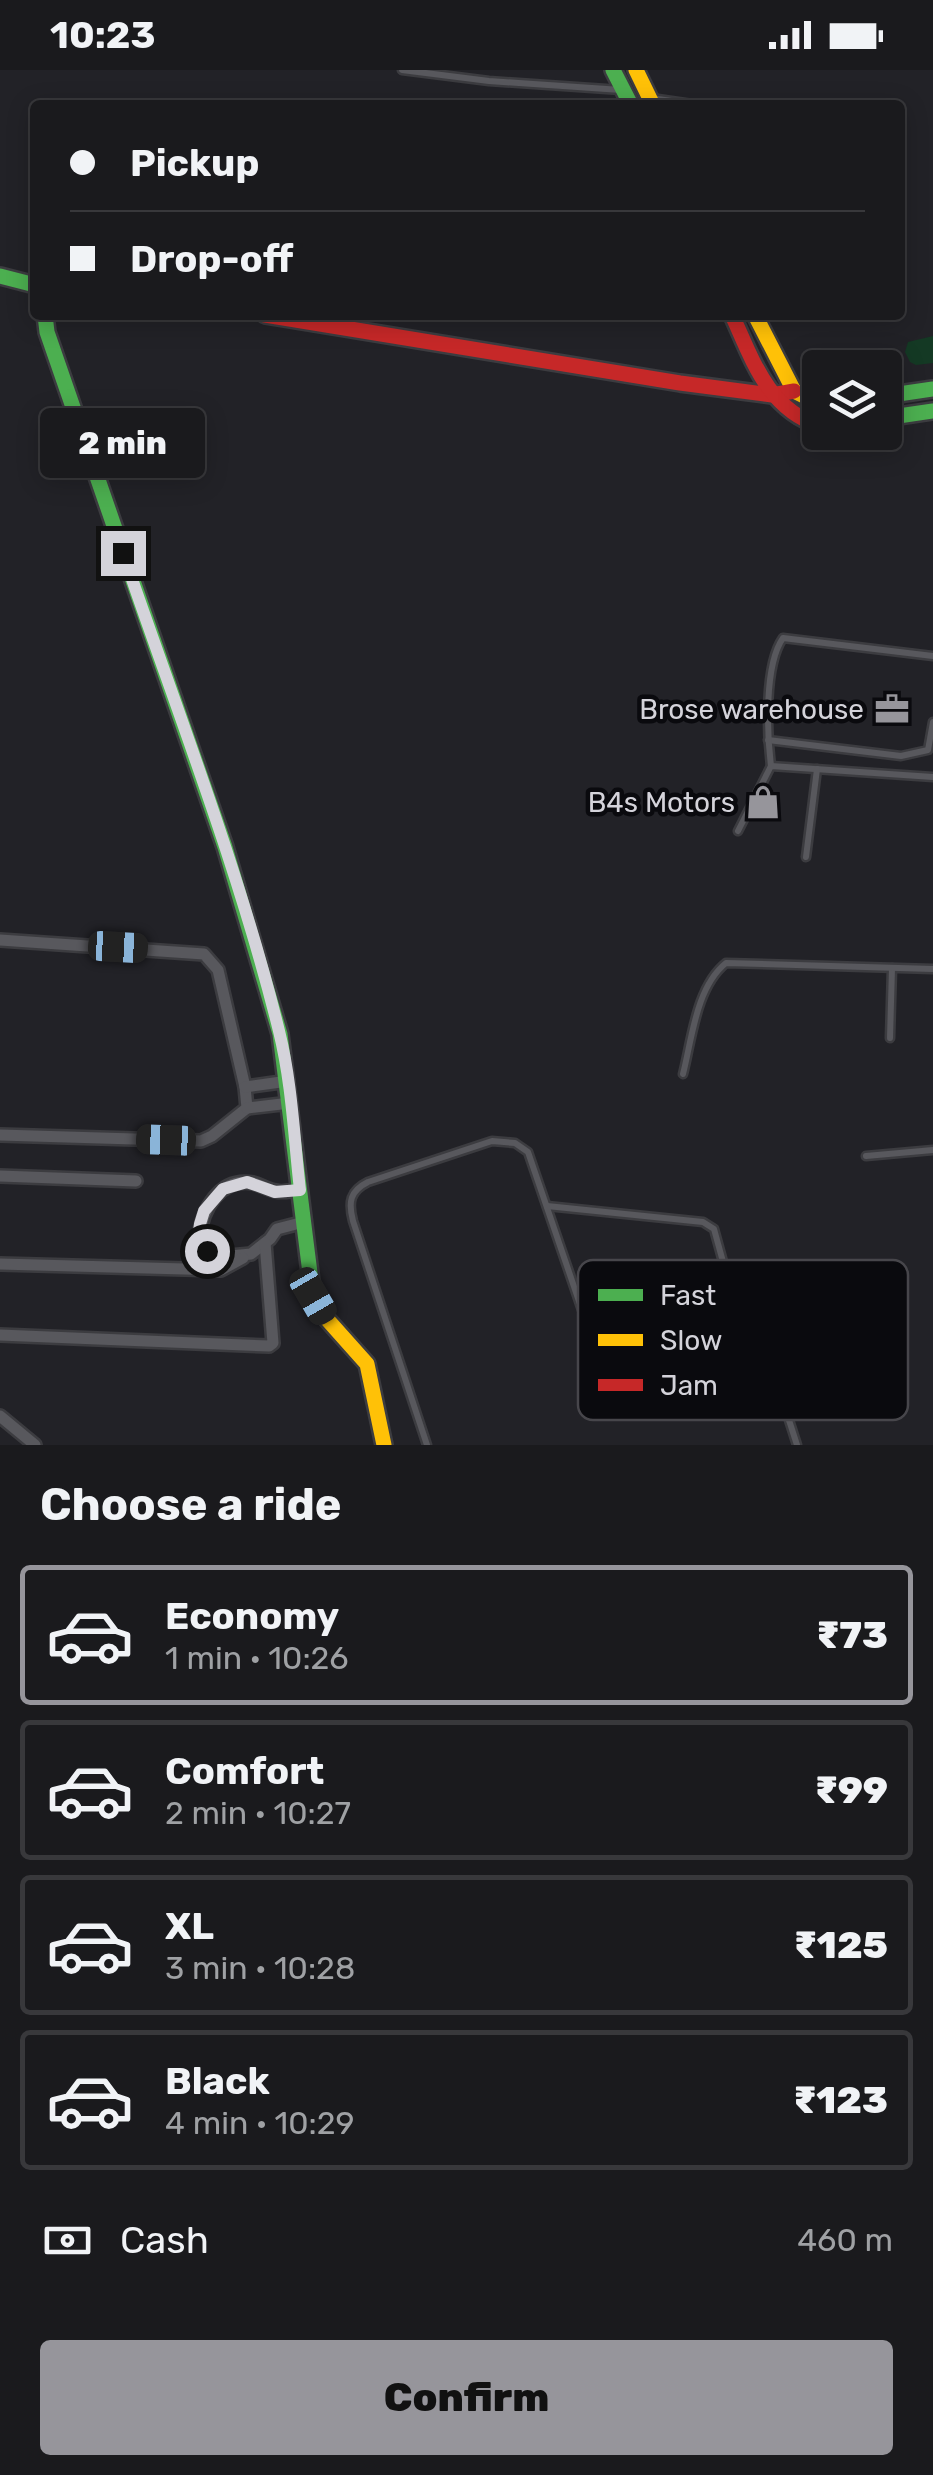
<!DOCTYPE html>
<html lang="en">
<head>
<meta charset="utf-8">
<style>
	:root { --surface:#1a1a1d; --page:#27272a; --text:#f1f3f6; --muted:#9fa1a4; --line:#38383b; --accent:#96959b }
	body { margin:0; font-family:Rubik,sans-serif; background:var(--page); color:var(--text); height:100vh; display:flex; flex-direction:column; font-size:38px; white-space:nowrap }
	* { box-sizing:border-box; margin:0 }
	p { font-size:32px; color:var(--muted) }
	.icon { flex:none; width:55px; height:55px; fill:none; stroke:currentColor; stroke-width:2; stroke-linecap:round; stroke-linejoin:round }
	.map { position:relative; height:1375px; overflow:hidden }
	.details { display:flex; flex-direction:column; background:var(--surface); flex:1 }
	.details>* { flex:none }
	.banner { position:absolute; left:30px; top:30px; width:875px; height:220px; border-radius:10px; box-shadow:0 5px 25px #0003,0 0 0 2px var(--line); display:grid; align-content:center; height:220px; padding:0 40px; background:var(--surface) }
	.fabs { position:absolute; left:802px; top:280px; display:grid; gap:20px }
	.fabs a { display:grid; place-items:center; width:100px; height:100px; border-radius:10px; background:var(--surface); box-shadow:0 5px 25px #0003,0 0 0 2px var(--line); font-size:50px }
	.end { position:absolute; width:45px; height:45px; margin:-22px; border:12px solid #d4d3da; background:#111; box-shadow:0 0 0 5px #111 }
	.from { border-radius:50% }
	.bubble { position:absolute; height:70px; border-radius:10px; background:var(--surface); box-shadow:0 5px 25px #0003,0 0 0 2px var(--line); font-size:32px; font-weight:800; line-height:70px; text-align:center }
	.car { position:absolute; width:30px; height:60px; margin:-30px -15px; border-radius:12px; box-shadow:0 0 8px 2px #0007; background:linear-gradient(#222 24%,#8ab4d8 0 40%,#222 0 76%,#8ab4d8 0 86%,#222 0) }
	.banner b { display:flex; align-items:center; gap:35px; height:95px; font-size:38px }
	.banner b+b { border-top:2px solid var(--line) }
	.banner i { width:25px; height:25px; background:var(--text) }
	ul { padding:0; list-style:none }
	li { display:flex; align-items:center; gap:30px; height:140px; margin:0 20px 15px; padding:0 20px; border:5px solid var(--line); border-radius:10px }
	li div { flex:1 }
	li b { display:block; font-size:38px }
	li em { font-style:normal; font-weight:800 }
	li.active { border-color:var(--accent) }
	li>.icon { width:90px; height:90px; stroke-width:1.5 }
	h2 { padding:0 40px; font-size:45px; line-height:120px }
	.pay { display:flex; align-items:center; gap:25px; height:110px; padding:0 40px; font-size:38px }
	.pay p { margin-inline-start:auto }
	.button { display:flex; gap:20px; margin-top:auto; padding:20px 40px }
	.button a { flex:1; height:115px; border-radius:10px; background:var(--accent); color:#111; font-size:40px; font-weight:800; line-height:115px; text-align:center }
	.status { display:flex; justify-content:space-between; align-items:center; height:70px; padding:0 50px; background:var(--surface); direction:ltr }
	.status svg { height:28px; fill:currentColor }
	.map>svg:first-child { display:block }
	.green { fill:#143924 }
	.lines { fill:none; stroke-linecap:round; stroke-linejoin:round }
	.lane-casing { stroke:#3c3c40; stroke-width:11 }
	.street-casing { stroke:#3c3c40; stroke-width:16 }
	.fast-casing { stroke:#3c3c40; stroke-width:20 }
	.slow-casing { stroke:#3c3c40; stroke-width:20 }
	.jam-casing { stroke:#3c3c40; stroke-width:20 }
	.lane { stroke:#58585d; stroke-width:6 }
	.street { stroke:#58585d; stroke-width:11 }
	.fast { stroke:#4caf50; stroke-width:15 }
	.slow { stroke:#ffc107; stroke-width:15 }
	.jam { stroke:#c62828; stroke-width:15 }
	.route { stroke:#d4d3da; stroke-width:12 }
	.labels { text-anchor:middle; stroke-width:9; stroke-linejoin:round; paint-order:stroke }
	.poi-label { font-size:28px; fill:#d4d3da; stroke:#0a0a0e; text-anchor:end }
	.key { fill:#0a0a0e; stroke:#47464b; stroke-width:2.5 }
	.key-label { font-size:28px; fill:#d4d3da }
</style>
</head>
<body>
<div class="status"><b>10:23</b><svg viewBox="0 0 49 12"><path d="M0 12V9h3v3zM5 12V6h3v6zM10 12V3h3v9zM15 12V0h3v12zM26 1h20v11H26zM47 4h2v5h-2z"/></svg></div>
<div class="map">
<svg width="933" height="1375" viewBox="0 0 933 1375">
	<rect width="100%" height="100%" fill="#222227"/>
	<polygon class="green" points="933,266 933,293 916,295 910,292 905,282 908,272"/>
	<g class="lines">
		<g class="lane-casing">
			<g id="lane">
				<polyline points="402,0 489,11 621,20"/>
				<polyline points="651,28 699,35"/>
				<polyline points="768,670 901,686 928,680 933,652"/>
				<path d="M771 696C767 664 764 595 783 568L933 586"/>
				<polyline points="738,761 771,696 933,707"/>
				<polyline points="806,787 817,699"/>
				<polyline points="890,968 892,898"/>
				<path d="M683 1004C692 969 696 917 726 893L933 899"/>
				<polyline points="866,1086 933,1080"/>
				<polyline points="547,1136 703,1152 714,1159 728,1210"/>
				<path d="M427 1375 353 1151C348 1132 350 1121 368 1112L492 1071 515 1073 528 1082 582 1240 595 1252 605 1253 717 1212C736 1210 743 1219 752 1235L797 1375"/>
			</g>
		</g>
		<g class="street-casing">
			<g id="street">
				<polyline points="0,870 204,884 218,900 245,1017 247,1038 212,1066 201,1071 0,1065"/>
				<polyline points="245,1017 288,1011"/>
				<polyline points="247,1038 290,1033"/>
				<polyline points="0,1106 136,1111"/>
				<path d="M300 1120C293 1120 283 1123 276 1121 268 1120 261 1115 253 1113 219 1107 202 1140 199 1168L207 1181 230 1186 251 1184 270 1169 277 1159 304 1152"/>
				<polyline points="0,1194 221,1200 243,1188"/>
				<polyline points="0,1265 269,1276 273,1273 265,1173"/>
				<polyline points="0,1346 35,1375"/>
			</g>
		</g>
		<g class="fast-casing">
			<g id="fast">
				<polyline points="613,0 631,35"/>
				<polyline points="0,206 35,215"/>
				<polyline points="45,245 47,262 225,777 280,964 313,1227 326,1248"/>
				<polyline points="885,326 933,319"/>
				<polyline points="885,348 933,341"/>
			</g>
		</g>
		<g class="slow-casing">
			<g id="slow">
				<polyline points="636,0 653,35"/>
				<polyline points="755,245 794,321 820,334"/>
				<polyline points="326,1248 367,1294 384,1375"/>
			</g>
		</g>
		<g class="jam-casing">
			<g id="jam">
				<polyline points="265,245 680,313 772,325 794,321"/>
				<path d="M732 245C753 291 768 339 820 356"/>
			</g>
		</g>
		<use href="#lane" class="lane"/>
		<use href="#street" class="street"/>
		<use href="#fast" class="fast"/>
		<use href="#slow" class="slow"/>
		<use href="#jam" class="jam"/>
	</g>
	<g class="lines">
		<path class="route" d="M123 483C177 641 239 799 279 961 292 1013 294 1068 300 1120L275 1122 247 1112 223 1119 204 1141 200 1154 198 1168 207 1181"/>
	</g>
	<defs>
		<g id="office-bare" transform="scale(2.7)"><path d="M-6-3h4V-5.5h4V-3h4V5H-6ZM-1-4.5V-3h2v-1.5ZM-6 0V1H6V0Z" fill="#96959b" stroke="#0a0a0e" stroke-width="2.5" paint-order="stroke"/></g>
		<g id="shop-bare" transform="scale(2.7)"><path d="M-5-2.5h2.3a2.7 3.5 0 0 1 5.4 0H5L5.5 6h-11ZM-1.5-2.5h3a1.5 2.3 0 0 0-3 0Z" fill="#96959b" stroke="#0a0a0e" stroke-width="2.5" paint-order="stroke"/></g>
	</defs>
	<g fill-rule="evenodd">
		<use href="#office-bare" x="892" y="639"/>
		<use href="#shop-bare" x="763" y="732"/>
	</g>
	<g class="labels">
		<g class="poi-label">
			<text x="864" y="649">Brose warehouse</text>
			<text x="735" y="742">B4s Motors</text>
		</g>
	</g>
	<rect x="578" y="1190" width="330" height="160" rx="15" class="key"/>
	<rect x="598" y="1219" width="45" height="12" fill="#4caf50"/>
	<rect x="598" y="1264" width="45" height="12" fill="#ffc107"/>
	<rect x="598" y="1309" width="45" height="12" fill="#c62828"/>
	<g class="key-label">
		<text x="660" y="1235">Fast</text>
		<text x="660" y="1280">Slow</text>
		<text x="660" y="1325">Jam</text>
	</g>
</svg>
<div class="fabs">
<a><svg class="icon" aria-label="layers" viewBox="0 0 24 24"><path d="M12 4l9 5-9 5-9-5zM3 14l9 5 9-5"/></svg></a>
</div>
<i class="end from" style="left:207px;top:1181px"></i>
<i class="end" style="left:123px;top:483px"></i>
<div class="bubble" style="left:40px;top:338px;width:165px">2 min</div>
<i class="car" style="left:118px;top:877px;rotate:93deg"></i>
<i class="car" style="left:166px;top:1070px;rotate:272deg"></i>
<i class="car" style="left:313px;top:1226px;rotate:150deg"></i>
<div class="banner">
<b><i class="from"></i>Pickup</b>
<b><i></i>Drop-off</b>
</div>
</div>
<section class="details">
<h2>Choose a ride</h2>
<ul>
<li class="active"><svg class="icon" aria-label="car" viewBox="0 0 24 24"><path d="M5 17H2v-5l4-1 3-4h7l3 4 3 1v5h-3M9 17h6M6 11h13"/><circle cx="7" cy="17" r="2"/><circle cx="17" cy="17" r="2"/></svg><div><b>Economy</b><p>1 min · 10:26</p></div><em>₹73</em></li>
<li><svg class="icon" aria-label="car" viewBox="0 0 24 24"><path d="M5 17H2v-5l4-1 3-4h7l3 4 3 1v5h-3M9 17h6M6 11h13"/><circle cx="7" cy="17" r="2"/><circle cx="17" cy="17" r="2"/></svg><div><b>Comfort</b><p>2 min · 10:27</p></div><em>₹99</em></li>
<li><svg class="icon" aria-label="car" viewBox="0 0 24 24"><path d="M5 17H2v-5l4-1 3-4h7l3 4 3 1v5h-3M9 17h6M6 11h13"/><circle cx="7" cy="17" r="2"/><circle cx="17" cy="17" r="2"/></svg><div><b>XL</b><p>3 min · 10:28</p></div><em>₹125</em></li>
<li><svg class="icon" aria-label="car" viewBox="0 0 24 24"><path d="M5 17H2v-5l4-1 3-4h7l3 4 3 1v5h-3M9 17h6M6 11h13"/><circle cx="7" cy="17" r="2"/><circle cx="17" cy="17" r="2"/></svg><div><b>Black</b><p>4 min · 10:29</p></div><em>₹123</em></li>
</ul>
<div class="pay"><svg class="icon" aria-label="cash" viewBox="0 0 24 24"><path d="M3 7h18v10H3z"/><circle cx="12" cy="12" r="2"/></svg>Cash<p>460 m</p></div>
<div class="button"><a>Confirm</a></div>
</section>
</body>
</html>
